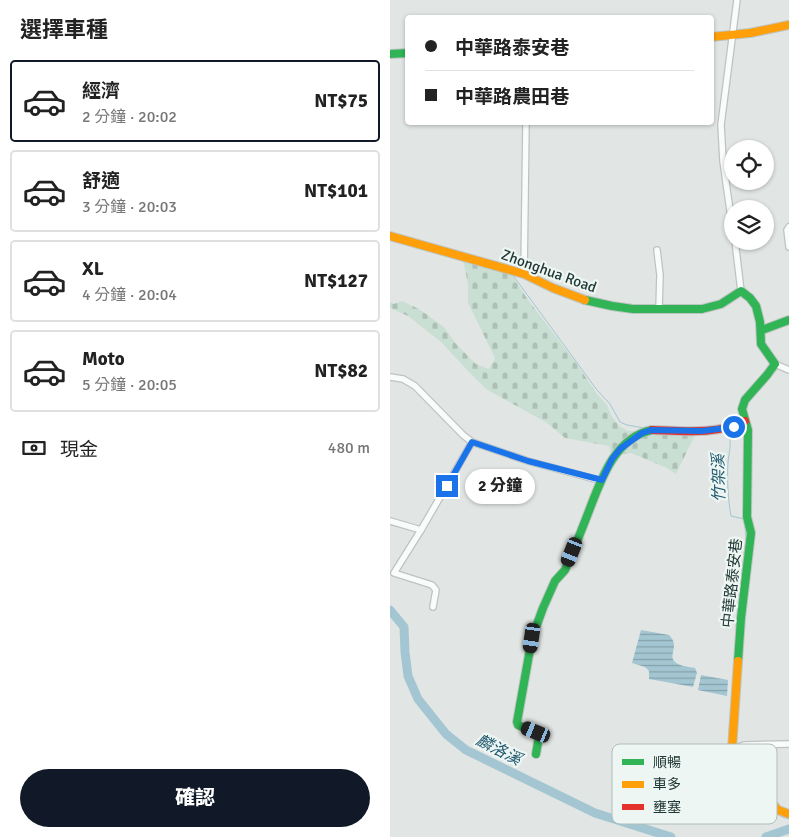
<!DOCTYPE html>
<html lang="zh-TW">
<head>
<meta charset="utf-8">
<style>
	:root { --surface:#fff; --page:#f6f6f6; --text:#222; --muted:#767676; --line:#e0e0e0; --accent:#111827 }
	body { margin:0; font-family:Signika,"Noto Sans TC",sans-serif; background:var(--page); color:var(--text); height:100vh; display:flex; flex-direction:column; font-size:19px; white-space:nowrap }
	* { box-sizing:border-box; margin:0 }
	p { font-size:16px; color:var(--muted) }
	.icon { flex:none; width:28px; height:28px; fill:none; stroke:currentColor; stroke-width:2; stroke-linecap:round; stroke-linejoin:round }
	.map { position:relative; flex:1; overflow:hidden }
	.panel { display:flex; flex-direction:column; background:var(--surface); width:390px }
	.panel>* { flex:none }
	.banner { position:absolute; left:15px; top:15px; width:309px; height:110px; border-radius:5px; box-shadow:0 1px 4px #0004; display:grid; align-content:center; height:110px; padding:0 20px; background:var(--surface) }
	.fabs { position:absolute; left:334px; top:140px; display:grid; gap:10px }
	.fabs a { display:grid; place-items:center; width:50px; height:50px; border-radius:50%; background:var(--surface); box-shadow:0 1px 4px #0004; font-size:25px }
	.end { position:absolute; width:22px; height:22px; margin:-11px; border:6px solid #1a73e8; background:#fff; box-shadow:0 0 0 2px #fff }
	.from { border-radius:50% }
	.bubble { position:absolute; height:35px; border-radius:18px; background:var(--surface); box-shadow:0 1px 4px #0004; font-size:16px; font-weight:800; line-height:35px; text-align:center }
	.car { position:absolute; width:15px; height:30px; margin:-15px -8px; border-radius:6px; box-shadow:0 0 4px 1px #0007; background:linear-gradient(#222 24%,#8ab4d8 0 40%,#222 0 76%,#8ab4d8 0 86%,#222 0) }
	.banner b { display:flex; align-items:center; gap:18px; height:48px; font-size:19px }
	.banner b+b { border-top:1px solid var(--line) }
	.banner i { width:12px; height:12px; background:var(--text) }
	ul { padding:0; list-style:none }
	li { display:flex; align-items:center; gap:15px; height:82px; margin:0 10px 8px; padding:0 10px; border:2px solid var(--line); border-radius:5px }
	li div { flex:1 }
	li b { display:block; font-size:19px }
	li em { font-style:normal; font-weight:800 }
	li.current { border-color:var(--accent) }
	li>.icon { width:45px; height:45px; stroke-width:1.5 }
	h2 { padding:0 20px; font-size:22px; line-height:60px }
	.pay { display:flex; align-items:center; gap:12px; height:55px; padding:0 20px; font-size:19px }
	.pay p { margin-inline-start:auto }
	.button { display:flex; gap:10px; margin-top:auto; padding:10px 20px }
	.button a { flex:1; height:58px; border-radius:30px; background:var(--accent); color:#fff; font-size:20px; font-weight:800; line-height:58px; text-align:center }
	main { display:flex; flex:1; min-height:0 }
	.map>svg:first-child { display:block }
	.cemetery { fill:url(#cemetery-stones) }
	.water { fill:url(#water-rules) }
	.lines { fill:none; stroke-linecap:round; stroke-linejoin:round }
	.stream { stroke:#a3c6d2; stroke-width:1 }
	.river { stroke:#a3c6d2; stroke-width:9 }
	.street-casing { stroke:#bec3c1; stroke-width:8 }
	.fast-casing { stroke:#bdc4c2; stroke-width:10 }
	.slow-casing { stroke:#bdc4c2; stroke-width:10 }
	.jam-casing { stroke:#bdc4c2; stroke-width:10 }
	.street { stroke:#fafbfb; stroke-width:5.5 }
	.fast { stroke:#30b455; stroke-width:8 }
	.slow { stroke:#ff9f0a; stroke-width:8 }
	.jam { stroke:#e5322d; stroke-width:8 }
	.route { stroke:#1a73e8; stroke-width:6 }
	.labels { text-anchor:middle; stroke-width:4.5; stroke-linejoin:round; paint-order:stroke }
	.street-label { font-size:15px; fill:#213734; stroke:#eef6f3 }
	.water-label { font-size:16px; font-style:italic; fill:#1f586f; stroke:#eef6f3 }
	.key { fill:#eef6f3; stroke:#b0bdba; stroke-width:1 }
	.key-label { font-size:14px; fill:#213734 }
</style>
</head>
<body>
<main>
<section class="panel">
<h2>選擇車種</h2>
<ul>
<li class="current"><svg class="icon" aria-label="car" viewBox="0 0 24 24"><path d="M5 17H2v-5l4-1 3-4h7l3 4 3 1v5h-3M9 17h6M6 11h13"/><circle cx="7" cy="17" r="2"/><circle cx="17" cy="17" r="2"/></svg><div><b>經濟</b><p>2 分鐘 · 20:02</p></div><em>NT$75</em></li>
<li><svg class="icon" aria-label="car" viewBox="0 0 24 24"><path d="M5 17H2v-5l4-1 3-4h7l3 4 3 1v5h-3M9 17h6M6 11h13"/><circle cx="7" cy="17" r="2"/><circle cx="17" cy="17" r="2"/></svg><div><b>舒適</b><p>3 分鐘 · 20:03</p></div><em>NT$101</em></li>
<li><svg class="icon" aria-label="car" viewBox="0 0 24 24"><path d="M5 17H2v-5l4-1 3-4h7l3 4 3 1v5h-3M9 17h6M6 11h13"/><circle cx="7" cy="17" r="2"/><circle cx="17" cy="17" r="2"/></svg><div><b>XL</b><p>4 分鐘 · 20:04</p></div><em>NT$127</em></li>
<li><svg class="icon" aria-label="car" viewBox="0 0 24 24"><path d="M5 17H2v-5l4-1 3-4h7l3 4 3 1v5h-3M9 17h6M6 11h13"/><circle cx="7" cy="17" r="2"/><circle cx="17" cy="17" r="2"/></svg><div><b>Moto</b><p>5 分鐘 · 20:05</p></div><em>NT$82</em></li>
</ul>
<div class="pay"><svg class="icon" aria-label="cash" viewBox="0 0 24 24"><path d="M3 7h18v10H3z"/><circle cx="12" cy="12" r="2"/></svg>現金<p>480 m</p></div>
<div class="button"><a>確認</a></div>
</section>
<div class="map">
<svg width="399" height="837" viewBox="0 0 399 837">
	<defs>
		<pattern id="cemetery-stones" width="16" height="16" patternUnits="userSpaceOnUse" patternTransform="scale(1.25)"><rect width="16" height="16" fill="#cadfd3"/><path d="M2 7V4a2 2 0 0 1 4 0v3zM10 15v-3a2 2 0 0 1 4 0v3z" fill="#adc0b6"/></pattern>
		<pattern id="water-rules" width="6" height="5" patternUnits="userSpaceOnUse" patternTransform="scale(1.25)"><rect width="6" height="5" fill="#a3c6d2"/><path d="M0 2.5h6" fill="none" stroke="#84a2ab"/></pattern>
	</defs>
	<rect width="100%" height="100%" fill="#e1e6e4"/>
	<polygon class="cemetery" points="73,260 120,272 138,300 184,360 207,394 217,405 221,415 229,426 238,431 264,431 308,429 286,474 277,468 241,453 221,455 219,446 175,438 157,423 96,389 78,371 51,342 18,316 0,308 0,302 4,304 12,301 29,309 54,327 66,344 86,364 99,369 105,358 78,303 78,284"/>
	<g class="water">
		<path d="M251 630 279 635C282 638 284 641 284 646 284 651 280 658 285 662 289 666 300 667 305 668L307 673 303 687 259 679V671L255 667 242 663Z"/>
		<polygon points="311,675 338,680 337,696 308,690"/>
	</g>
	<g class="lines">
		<g class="stream">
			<polyline points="122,274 207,390 220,404 230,422 237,425 254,428"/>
			<path d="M337 431C343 440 339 452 338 462 337 479 338 500 341 516L354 519 356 537 352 573"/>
			<polyline points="339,733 341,704"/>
			<polyline points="339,751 339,761 347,784 360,785 366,791"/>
			<polyline points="382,809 392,817 399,819"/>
		</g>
		<g class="river">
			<polyline points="0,610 14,627 15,652 18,676 28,699 56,734 76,750 205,813 281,837"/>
			<polyline points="376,837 399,829"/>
		</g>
		<g class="street-casing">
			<g id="street">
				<polyline points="342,225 333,161 331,125 347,0"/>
				<polyline points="399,227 397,230 399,247"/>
				<polyline points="345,241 351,291"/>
				<polyline points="267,250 270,275 269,309"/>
				<polyline points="134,274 136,122"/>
				<polyline points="385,364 399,370"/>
				<polyline points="0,377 13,379 25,386 73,435 82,442 138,461 212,481"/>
				<polyline points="0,521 31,530"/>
				<polyline points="43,607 46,590 42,585 4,573 31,530 82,442"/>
				<polyline points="342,749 354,745 399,744"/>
			</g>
		</g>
		<g class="fast-casing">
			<g id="fast">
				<polyline points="0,54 18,53"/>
				<polyline points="195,300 222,306 243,309 312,309 331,304 351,291 360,298 366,306 370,322 371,344 385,364 377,375 355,400 352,409 358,430 357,517 361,533 351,618 348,661"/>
				<polyline points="372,330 399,320"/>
				<path d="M146 754 149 736 146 733 128 725 127 722 142 638 153 608 165 581 175 570C183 552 190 534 197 516 210 483 223 438 262 430"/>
			</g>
		</g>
		<g class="slow-casing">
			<g id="slow">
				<polyline points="321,37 360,33 399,25"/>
				<polyline points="0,236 134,274 163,288 195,300"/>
				<polyline points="348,661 342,749 346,770 352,779 363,781 388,810 399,814"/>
			</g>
		</g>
		<g class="jam-casing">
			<path id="jam" d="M262 430C293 431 327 435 355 421"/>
		</g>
		<use href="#street" class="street"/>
		<use href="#fast" class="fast"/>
		<use href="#slow" class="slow"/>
		<use href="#jam" class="jam"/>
	</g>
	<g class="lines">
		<polyline class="route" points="57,486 82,442 138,461 212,480 222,459 230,449 252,433 261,430 312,431 344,427"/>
	</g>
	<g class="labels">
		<g class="street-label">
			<text transform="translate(159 271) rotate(20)" y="5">Zhonghua Road</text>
			<text transform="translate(342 583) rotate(-84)" y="5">中華路泰安巷</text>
		</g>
		<g class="water-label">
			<text transform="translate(328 478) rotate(-91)" y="6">竹架溪</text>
			<text transform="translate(109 749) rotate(27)" y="6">麟洛溪</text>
		</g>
	</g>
	<rect x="222" y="744" width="165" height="80" rx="8" class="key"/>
	<rect x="232" y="759" width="22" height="6" fill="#30b455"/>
	<rect x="232" y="781" width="22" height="7" fill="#ff9f0a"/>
	<rect x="232" y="804" width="22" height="6" fill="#e5322d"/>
	<g class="key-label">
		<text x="263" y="767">順暢</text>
		<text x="263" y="789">車多</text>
		<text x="263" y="812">壅塞</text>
	</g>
</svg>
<div class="fabs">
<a><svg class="icon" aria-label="locate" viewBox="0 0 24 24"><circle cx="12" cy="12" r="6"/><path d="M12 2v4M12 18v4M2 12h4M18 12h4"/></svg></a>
<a><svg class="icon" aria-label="layers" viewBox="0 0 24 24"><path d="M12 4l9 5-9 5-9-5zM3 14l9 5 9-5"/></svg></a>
</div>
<i class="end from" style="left:344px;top:427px"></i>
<i class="end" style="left:57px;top:486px"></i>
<div class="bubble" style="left:75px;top:469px;width:70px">2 分鐘</div>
<i class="car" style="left:182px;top:552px;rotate:202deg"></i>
<i class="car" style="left:142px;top:638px;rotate:188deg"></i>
<i class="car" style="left:146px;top:732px;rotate:292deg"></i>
<div class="banner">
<b><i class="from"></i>中華路泰安巷</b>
<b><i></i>中華路農田巷</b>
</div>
</div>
</main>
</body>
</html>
